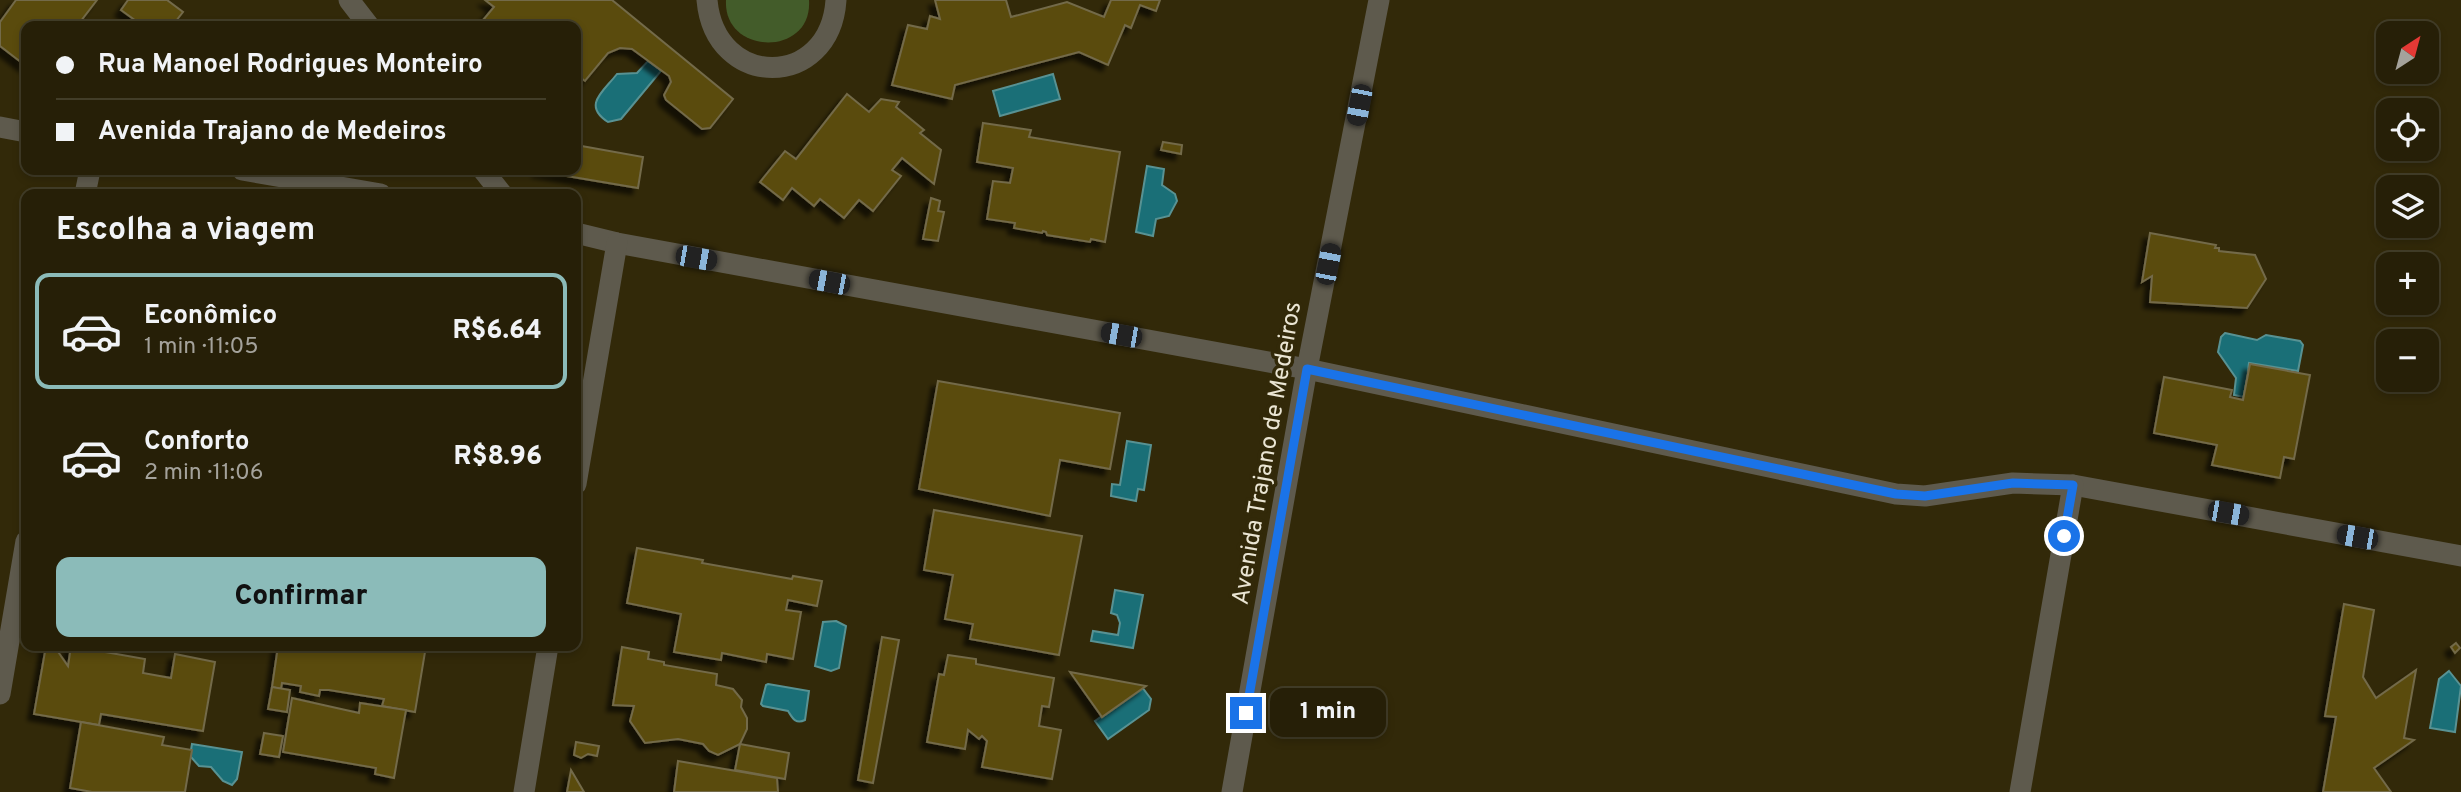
<!DOCTYPE html>
<html lang="pt">
<head>
<meta charset="utf-8">
<style>
	:root { --surface:#261f07; --page:#322c15; --text:#f1f3f6; --muted:#a4a29b; --line:#423d28; --accent:#8bbbb9 }
	body { margin:0; font-family:Overpass,sans-serif; background:var(--page); color:var(--text); height:100vh; display:flex; flex-direction:column; font-size:26px; white-space:nowrap }
	* { box-sizing:border-box; margin:0 }
	p { font-size:23px; color:var(--muted) }
	.icon { flex:none; width:38px; height:38px; fill:none; stroke:currentColor; stroke-width:2; stroke-linecap:round; stroke-linejoin:round }
	.map { position:relative; flex:1; overflow:hidden }
	.panel { position:absolute; left:21px; top:189px; width:560px; height:462px; display:flex; flex-direction:column; background:var(--surface); border-radius:14px; box-shadow:0 4px 10px #0003,0 0 0 2px var(--line) }
	.panel>* { flex:none }
	.top-card { position:absolute; left:21px; top:21px; width:560px; height:154px; border-radius:14px; box-shadow:0 4px 10px #0003,0 0 0 2px var(--line); display:grid; align-content:center; height:154px; padding:0 35px; background:var(--surface) }
	.needle { width:46px; rotate:36deg }
	.controls { position:absolute; left:2376px; top:21px; display:grid; gap:14px }
	.controls a { display:grid; place-items:center; width:63px; height:63px; border-radius:14px; background:var(--surface); box-shadow:0 4px 10px #0003,0 0 0 2px var(--line); font-size:35px }
	.end { position:absolute; width:32px; height:32px; margin:-16px; border:9px solid #1a73e8; background:#fff; box-shadow:0 0 0 4px #fff }
	.from { border-radius:50% }
	.bubble { position:absolute; height:49px; border-radius:14px; background:var(--surface); box-shadow:0 4px 10px #0003,0 0 0 2px var(--line); font-size:23px; font-weight:800; line-height:49px; text-align:center }
	.car { position:absolute; width:21px; height:42px; margin:-21px -10px; border-radius:9px; box-shadow:0 0 5px 2px #0007; background:linear-gradient(#222 24%,#8ab4d8 0 40%,#222 0 76%,#8ab4d8 0 86%,#222 0) }
	.top-card b { display:flex; align-items:center; gap:24px; height:66px; font-size:26px }
	.top-card b+b { border-top:2px solid var(--line) }
	.top-card i { width:18px; height:18px; background:var(--text) }
	ul { padding:0; list-style:none }
	li { display:flex; align-items:center; gap:21px; height:116px; margin:0 14px 10px; padding:0 21px; border:4px solid transparent; border-radius:14px }
	li div { flex:1 }
	li b { display:block; font-size:26px }
	li em { font-style:normal; font-weight:800 }
	li.current { border-color:var(--accent) }
	li>.icon { width:63px; height:63px; stroke-width:1.5 }
	h2 { padding:0 35px; font-size:32px; line-height:84px }
	.button { display:flex; gap:14px; margin-top:auto; padding:14px 35px }
	.button a { flex:1; height:80px; border-radius:14px; background:var(--accent); color:#111; font-size:28px; font-weight:800; line-height:80px; text-align:center }
	.map>svg:first-child { display:block }
	.green { fill:#435c2a }
	.water { fill:#1a6f77; stroke:#589293; stroke-width:2 }
	.building { fill:#5a4b0f; stroke:#736a49; stroke-width:2; filter:url(#shadow) }
	.lines { fill:none; stroke-linecap:round; stroke-linejoin:round }
	.minor { stroke:#5e5a4d; stroke-width:21 }
	.route { stroke:#1a73e8; stroke-width:9 }
	.labels { text-anchor:middle; stroke-width:7; stroke-linejoin:round; paint-order:stroke }
	.street-label { font-size:24px; fill:#eae5d3; stroke:#322909 }
</style>
</head>
<body>
<div class="map">
<svg width="2461" height="792" viewBox="0 0 2461 792">
	<defs>
		<filter id="shadow"><feDropShadow dx="-6" dy="6" stdDeviation="2" flood-color="#0009"/></filter>
	</defs>
	<rect width="100%" height="100%" fill="#322909"/>
	<path class="green" d="M726 0H809C813 57 723 56 726 0Z"/>
	<g class="water">
		<path d="M648 61 661 71 621 119 608 122C582 105 603 92 617 74L637 73Z"/>
		<polygon points="1053,74 1060,99 1000,116 993,91"/>
		<polygon points="1147,166 1164,169 1162,185 1175,194 1177,201 1169,216 1156,219 1153,236 1136,232"/>
		<polygon points="2225,333 2257,340 2266,335 2300,341 2303,345 2298,371 2249,363 2244,397 2234,395 2236,378 2218,352 2221,337"/>
		<polygon points="1127,441 1151,445 1144,490 1138,489 1136,501 1111,496 1112,484 1120,485"/>
		<polygon points="1115,590 1143,595 1133,648 1091,641 1093,631 1118,635 1120,623 1117,615 1111,613"/>
		<polygon points="836,621 846,626 839,668 831,671 815,666 823,622"/>
		<polygon points="2449,671 2461,686 2455,732 2430,728 2439,679"/>
		<path d="M768 684 809 691 805 720C795 725 792 717 788 711L763 706 761 704 766 685Z"/>
		<polygon points="1142,687 1151,699 1149,710 1108,739 1095,721"/>
		<polygon points="192,744 242,752 237,779 232,785 223,781 211,767 199,766 190,756"/>
	</g>
	<g class="building">
		<polygon points="16,0 97,0 77,26 26,26 26,66 0,46 0,22"/>
		<polygon points="128,0 167,0 183,12 172,26 143,26 121,10"/>
		<polygon points="485,0 612,0 733,99 710,128 702,129 666,100 664,95 671,82 669,76 632,49 620,48 608,53 585,81 577,75 576,76 576,26 478,26 494,7"/>
		<polygon points="935,0 1006,0 1011,17 1067,2 1104,17 1111,0 1160,0 1156,11 1140,5 1131,28 1125,25 1108,65 1079,52 955,85 952,99 892,85 908,25 927,29 930,16 940,19"/>
		<polygon points="847,94 869,112 881,99 899,102 896,107 924,130 920,133 941,150 934,184 902,158 892,170 901,176 873,211 859,200 844,218 820,199 814,206 792,188 783,200 760,182 785,151 796,159"/>
		<polygon points="983,123 1031,130 1029,137 1120,152 1105,242 1091,239 1090,242 1047,235 1046,232 1043,231 1042,233 1014,228 1015,223 987,219 993,181 1010,183 1013,168 977,162"/>
		<polygon points="1163,142 1182,145 1181,154 1161,150"/>
		<polygon points="576,145 643,157 638,188 537,171 576,170"/>
		<polygon points="931,198 940,201 938,211 944,212 938,241 923,239"/>
		<polygon points="2150,233 2216,245 2215,248 2219,248 2219,251 2255,255 2266,279 2247,308 2150,302 2152,276 2142,282"/>
		<polygon points="2250,364 2310,375 2294,459 2284,457 2280,478 2212,465 2217,445 2154,433 2164,377 2232,390 2230,397 2243,400"/>
		<polygon points="938,381 1120,413 1110,469 1060,460 1050,516 919,489"/>
		<polygon points="934,510 1082,536 1059,655 970,639 973,624 945,619 953,575 924,570"/>
		<polygon points="637,548 703,560 702,563 792,579 793,576 822,581 817,606 788,600 786,610 801,612 793,659 767,654 766,662 722,653 721,660 674,652 681,614 627,603"/>
		<polygon points="2344,604 2374,610 2363,677 2376,698 2416,670 2404,738 2414,740 2374,768 2391,792 2323,792 2336,717 2325,716"/>
		<polygon points="882,637 899,640 873,783 858,780"/>
		<polygon points="2456,643 2460,648 2455,653 2451,647"/>
		<polygon points="46,646 54,646 68,666 71,646 145,659 143,673 171,678 175,654 215,662 203,731 101,714 99,725 34,714"/>
		<polygon points="278,646 426,646 415,712 382,706 384,699 329,690 320,690 319,696 300,692 301,686 282,683 281,689 272,687"/>
		<polygon points="622,647 649,652 648,659 664,662 664,665 717,674 716,685 733,689 742,700 741,707 747,718 747,729 740,744 718,755 709,751 703,744 678,739 645,743 630,721 634,706 613,705"/>
		<polygon points="948,655 976,659 976,664 1054,678 1049,707 1042,706 1039,726 1061,730 1052,779 982,767 987,741 982,736 979,739 968,730 965,749 927,742 939,674 944,675"/>
		<polygon points="1070,672 1146,686 1102,717"/>
		<polygon points="272,687 290,690 287,712 268,709"/>
		<polygon points="292,698 359,713 360,703 406,710 394,778 375,774 376,768 283,752"/>
		<polygon points="81,722 164,737 162,745 192,750 185,792 92,792 70,788"/>
		<polygon points="264,733 283,736 279,757 260,754"/>
		<polygon points="576,742 599,746 597,756 588,754 581,758 574,755"/>
		<polygon points="740,744 789,753 785,779 735,770"/>
		<polygon points="678,761 777,778 778,792 674,792"/>
		<polygon points="571,770 584,792 567,792"/>
	</g>
	<g class="lines">
		<g class="minor">
			<polyline points="349,0 369,26"/>
			<path d="M707 0C715 90 830 90 836 0"/>
			<polyline points="0,127 26,132"/>
			<polyline points="242,170 381,194"/>
			<polyline points="483,170 502,194"/>
			<polyline points="85,194 90,170"/>
			<polyline points="576,233 617,243 1307,369 1896,494 1925,496 2013,483 2073,485 2461,556"/>
			<polyline points="576,484 617,243"/>
			<polyline points="0,694 26,541"/>
			<polyline points="524,792 548,646"/>
			<polyline points="1232,792 1307,369 1379,0"/>
			<polyline points="2020,792 2073,485"/>
		</g>
	</g>
	<g class="lines">
		<polyline class="route" points="1246,713 1307,369 1896,494 1925,496 2013,483 2073,485 2064,536"/>
	</g>
	<g class="labels">
		<g class="street-label">
			<text transform="translate(1266 453) rotate(-80)" y="8">Avenida Trajano de Medeiros</text>
		</g>
	</g>
</svg>
<div class="controls">
<a><svg class="needle" viewBox="-14 -14 28 28"><path d="M0-13l5 13h-10z" fill="#e53935"/><path d="M0 13l5-13h-10z" fill="#a4a29b"/></svg></a>
<a><svg class="icon" aria-label="locate" viewBox="0 0 24 24"><circle cx="12" cy="12" r="6"/><path d="M12 2v4M12 18v4M2 12h4M18 12h4"/></svg></a>
<a><svg class="icon" aria-label="layers" viewBox="0 0 24 24"><path d="M12 4l9 5-9 5-9-5zM3 14l9 5 9-5"/></svg></a>
<a>+</a>
<a>−</a>
</div>
<i class="end from" style="left:2064px;top:536px"></i>
<i class="end" style="left:1246px;top:713px"></i>
<div class="bubble" style="left:1270px;top:688px;width:116px">1 min</div>
<i class="car" style="left:1359px;top:105px;rotate:191deg"></i>
<i class="car" style="left:696px;top:258px;rotate:100deg"></i>
<i class="car" style="left:1328px;top:264px;rotate:11deg"></i>
<i class="car" style="left:829px;top:282px;rotate:281deg"></i>
<i class="car" style="left:1121px;top:335px;rotate:280deg"></i>
<i class="car" style="left:2228px;top:513px;rotate:100deg"></i>
<i class="car" style="left:2357px;top:537px;rotate:280deg"></i>
<div class="top-card">
<b><i class="from"></i>Rua Manoel Rodrigues Monteiro</b>
<b><i></i>Avenida Trajano de Medeiros</b>
</div>
<section class="panel">
<h2>Escolha a viagem</h2>
<ul>
<li class="current"><svg class="icon" aria-label="car" viewBox="0 0 24 24"><path d="M5 17H2v-5l4-1 3-4h7l3 4 3 1v5h-3M9 17h6M6 11h13"/><circle cx="7" cy="17" r="2"/><circle cx="17" cy="17" r="2"/></svg><div><b>Econômico</b><p>1 min · 11:05</p></div><em>R$6.64</em></li>
<li><svg class="icon" aria-label="car" viewBox="0 0 24 24"><path d="M5 17H2v-5l4-1 3-4h7l3 4 3 1v5h-3M9 17h6M6 11h13"/><circle cx="7" cy="17" r="2"/><circle cx="17" cy="17" r="2"/></svg><div><b>Conforto</b><p>2 min · 11:06</p></div><em>R$8.96</em></li>
</ul>
<div class="button"><a>Confirmar</a></div>
</section>
</div>
</body>
</html>
